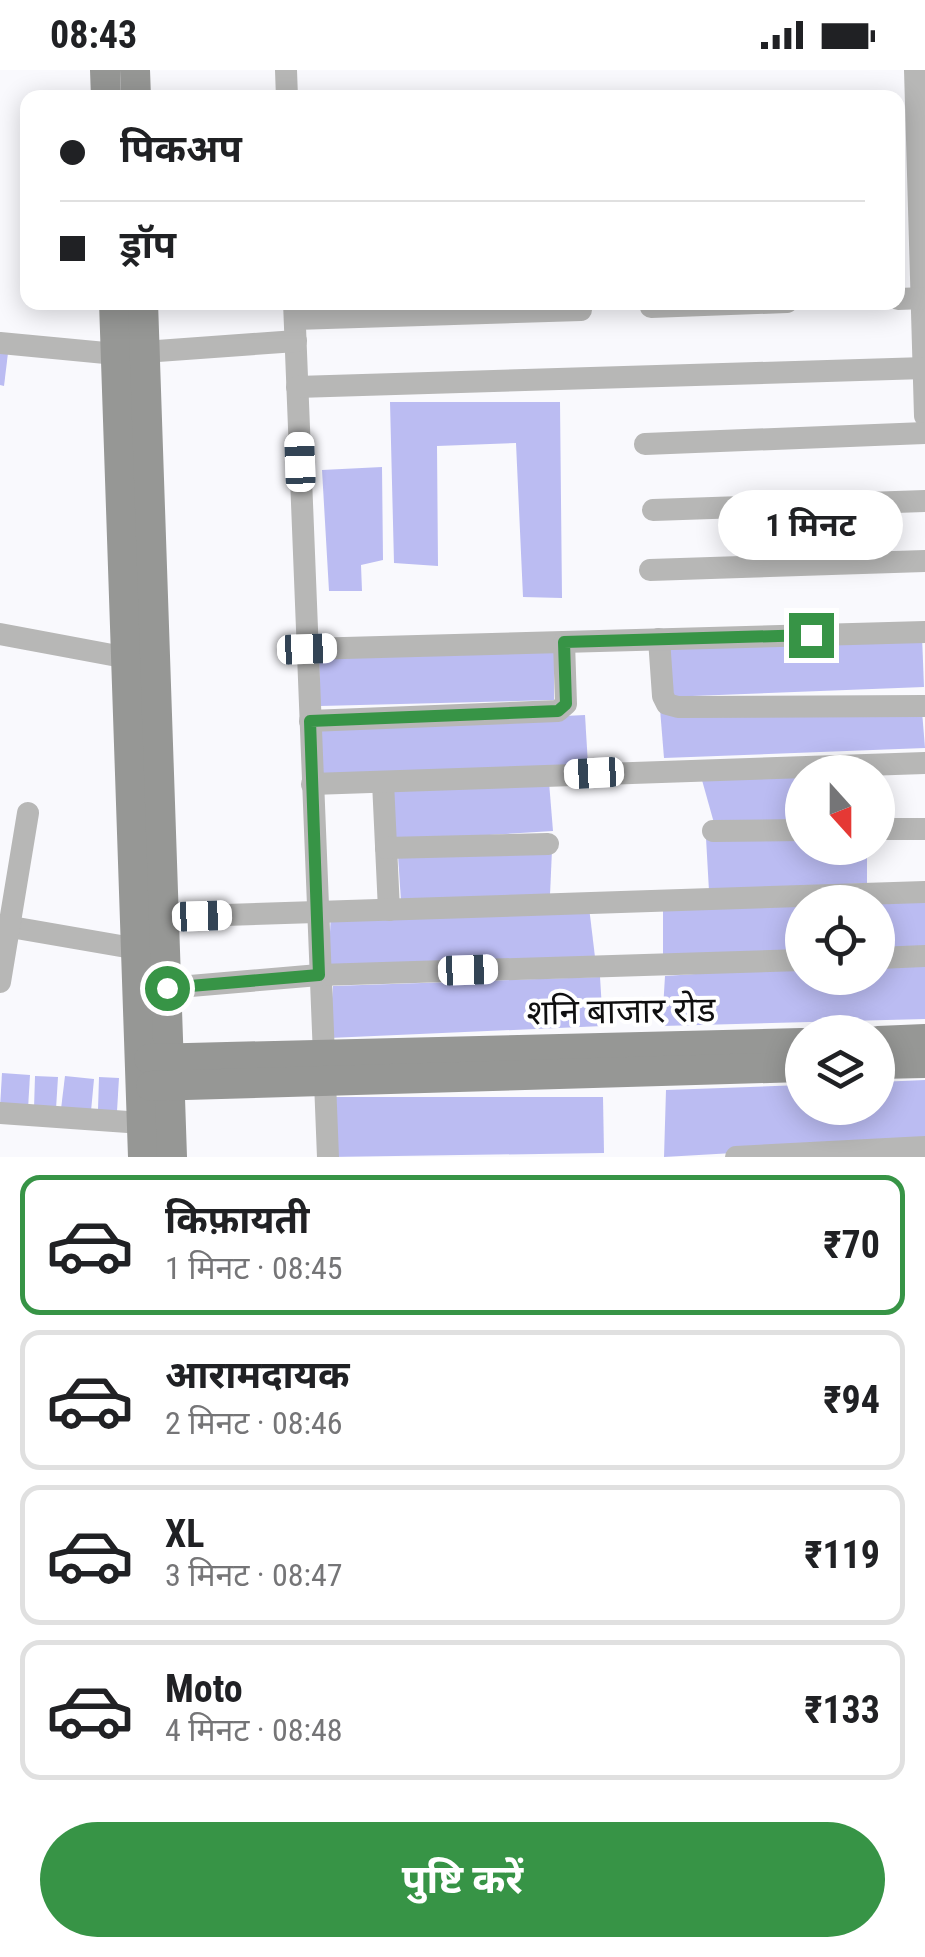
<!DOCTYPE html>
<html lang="hi">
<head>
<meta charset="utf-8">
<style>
	:root { --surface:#fff; --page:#f6f6f6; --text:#202124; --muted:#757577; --line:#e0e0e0; --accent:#379446 }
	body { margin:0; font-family:"Roboto Condensed","Noto Sans Devanagari",sans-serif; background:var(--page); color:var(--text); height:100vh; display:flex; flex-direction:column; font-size:38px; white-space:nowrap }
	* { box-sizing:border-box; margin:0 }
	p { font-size:32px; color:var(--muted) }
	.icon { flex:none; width:55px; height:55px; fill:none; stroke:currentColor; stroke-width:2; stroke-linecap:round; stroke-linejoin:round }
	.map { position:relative; height:1087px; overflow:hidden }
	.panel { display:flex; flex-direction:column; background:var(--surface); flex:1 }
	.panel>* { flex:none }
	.guide { position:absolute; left:20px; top:20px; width:885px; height:220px; border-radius:20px; box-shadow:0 5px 25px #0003; display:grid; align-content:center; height:220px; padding:0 40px; background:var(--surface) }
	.needle { width:65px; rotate:159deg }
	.tools { position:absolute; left:785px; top:685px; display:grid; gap:20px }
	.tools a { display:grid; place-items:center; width:110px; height:110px; border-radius:50%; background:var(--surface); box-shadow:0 5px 25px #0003; font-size:50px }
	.end { position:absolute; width:45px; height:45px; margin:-22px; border:12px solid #379446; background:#fff; box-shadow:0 0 0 5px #fff }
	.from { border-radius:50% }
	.bubble { position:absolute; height:70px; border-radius:35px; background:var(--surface); box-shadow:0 5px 25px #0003; font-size:32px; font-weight:700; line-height:70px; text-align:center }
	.car { position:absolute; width:30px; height:60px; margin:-30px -15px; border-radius:12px; box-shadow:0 0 8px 2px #0007; background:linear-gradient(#fff 24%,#345 0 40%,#fff 0 76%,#345 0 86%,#fff 0) }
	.guide b { display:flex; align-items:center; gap:35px; height:95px; font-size:38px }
	.guide b+b { border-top:2px solid var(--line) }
	.guide i { width:25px; height:25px; background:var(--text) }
	ul { padding:18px 0 0; list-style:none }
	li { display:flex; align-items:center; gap:30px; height:140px; margin:0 20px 15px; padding:0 20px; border:5px solid var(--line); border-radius:20px }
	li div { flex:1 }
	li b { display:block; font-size:38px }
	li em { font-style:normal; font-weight:700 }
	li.current { border-color:var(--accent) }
	li>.icon { width:90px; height:90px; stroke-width:1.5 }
	.action { display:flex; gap:20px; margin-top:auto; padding:20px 40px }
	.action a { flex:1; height:115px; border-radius:60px; background:var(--accent); color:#fff; font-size:40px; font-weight:700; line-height:115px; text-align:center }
	.status { display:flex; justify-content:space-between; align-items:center; height:70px; padding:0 50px; background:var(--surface); direction:ltr }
	.status svg { height:28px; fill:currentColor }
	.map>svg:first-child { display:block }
	.building { fill:#bbbcf2 }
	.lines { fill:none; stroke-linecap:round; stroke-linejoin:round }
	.street { stroke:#b7b7b6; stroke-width:22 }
	.secondary { stroke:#969795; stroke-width:30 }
	.route { stroke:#379446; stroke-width:12 }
	.labels { text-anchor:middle; stroke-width:8; stroke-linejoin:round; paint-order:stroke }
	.street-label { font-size:35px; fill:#0f0f10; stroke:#fff }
</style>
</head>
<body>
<div class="status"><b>08:43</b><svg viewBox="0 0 49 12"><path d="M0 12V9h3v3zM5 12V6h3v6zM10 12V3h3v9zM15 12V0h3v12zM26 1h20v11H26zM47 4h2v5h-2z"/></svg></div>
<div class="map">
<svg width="925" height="1087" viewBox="0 0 925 1087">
	<rect width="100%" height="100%" fill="#f9f9fd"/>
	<g class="building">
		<polygon points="0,282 8,283 4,316 0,315"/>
		<polygon points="390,332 560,332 562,528 523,527 516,373 437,376 438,496 394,493"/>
		<polygon points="382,397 383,490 361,495 362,521 329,521 322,400"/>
		<polygon points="922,566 924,617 667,627 665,573"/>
		<polygon points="554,579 554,630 320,636 319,584"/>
		<polygon points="660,639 922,641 925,678 664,688"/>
		<polygon points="585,645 588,695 321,704 319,658"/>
		<polygon points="700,703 802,703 802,751 714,753"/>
		<polygon points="549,712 553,761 390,771 387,720"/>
		<polygon points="802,766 802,778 867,778 867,813 709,821 706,768"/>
		<polygon points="552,780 550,825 401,831 398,785"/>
		<polygon points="802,830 802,883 663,886 663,835"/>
		<polygon points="878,832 925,832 925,881 878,882"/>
		<polygon points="589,837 595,887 328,895 331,845"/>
		<polygon points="925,890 925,949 662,956 665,906 802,897 802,908 878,908 878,893"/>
		<polygon points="600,907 603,956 329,968 333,916"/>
		<polygon points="2,1003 30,1005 28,1039 0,1038"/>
		<polygon points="35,1006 58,1007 56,1039 34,1038"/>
		<polygon points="65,1006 94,1009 91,1041 61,1039"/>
		<polygon points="99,1007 119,1008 117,1041 98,1040"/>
		<polygon points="925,1010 925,1072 664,1087 666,1020 802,1015 802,1038 878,1038 878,1012"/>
		<polygon points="327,1027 603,1027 604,1083 330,1087"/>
	</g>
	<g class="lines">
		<g class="street">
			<polyline points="286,0 287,28"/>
			<polyline points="915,0 925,346"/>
			<polyline points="898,229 925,228"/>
			<polyline points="294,232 328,1087"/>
			<polyline points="651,237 787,232"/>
			<polyline points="295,249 581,240"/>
			<polyline points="0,273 116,284 296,271"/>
			<polyline points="297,317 925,298"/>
			<polyline points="645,374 925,363"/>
			<polyline points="653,440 925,431"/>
			<polyline points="650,500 925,491"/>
			<polyline points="0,564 128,588"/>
			<polyline points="659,569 663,626 667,634 678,637 925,636"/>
			<polyline points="307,579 925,562"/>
			<polyline points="310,651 558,641 566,634 564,572"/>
			<polyline points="383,712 389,840"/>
			<polyline points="312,714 925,693"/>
			<polyline points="878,759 925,759"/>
			<polyline points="713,761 802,760"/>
			<polyline points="386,778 548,774"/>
			<polyline points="165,847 925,822"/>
			<polyline points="0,855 138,879"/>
			<polyline points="878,888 925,886"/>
			<polyline points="0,912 28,743"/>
			<polyline points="167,918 319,905 802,890"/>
			<polyline points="0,1043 142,1053"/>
			<polyline points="736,1087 925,1077"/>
		</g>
		<g class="secondary">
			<polyline points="105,0 106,28"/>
			<polyline points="135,0 136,28"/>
			<polyline points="114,232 143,1087"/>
			<polyline points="143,232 172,1087"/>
			<polyline points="878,971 925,969"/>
			<polyline points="149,989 802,973"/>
			<polyline points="878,994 925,993"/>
			<polyline points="151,1016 802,997"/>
		</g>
	</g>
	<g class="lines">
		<polyline class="route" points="167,918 319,905 310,651 558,641 566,634 564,572 811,565"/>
	</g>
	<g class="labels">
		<g class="street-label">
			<text transform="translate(621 941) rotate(-1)" y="12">शनि बाजार रोड</text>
		</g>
	</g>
</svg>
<div class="tools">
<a><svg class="needle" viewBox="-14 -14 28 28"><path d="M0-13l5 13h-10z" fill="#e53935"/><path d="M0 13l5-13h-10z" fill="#757577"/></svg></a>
<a><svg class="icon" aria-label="locate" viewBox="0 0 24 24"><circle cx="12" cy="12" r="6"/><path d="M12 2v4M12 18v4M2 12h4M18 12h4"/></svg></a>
<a><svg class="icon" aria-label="layers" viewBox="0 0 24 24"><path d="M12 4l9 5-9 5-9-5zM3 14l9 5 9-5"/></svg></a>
</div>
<i class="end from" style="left:167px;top:918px"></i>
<i class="end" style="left:811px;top:565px"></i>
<div class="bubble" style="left:718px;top:420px;width:185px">1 मिनट</div>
<i class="car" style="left:300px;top:392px;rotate:358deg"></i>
<i class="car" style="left:307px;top:579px;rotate:88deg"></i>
<i class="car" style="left:594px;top:703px;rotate:267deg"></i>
<i class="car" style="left:202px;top:846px;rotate:88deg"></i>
<i class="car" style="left:468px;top:900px;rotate:88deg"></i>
<div class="guide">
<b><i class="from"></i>पिकअप</b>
<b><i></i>ड्रॉप</b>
</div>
</div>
<section class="panel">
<ul>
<li class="current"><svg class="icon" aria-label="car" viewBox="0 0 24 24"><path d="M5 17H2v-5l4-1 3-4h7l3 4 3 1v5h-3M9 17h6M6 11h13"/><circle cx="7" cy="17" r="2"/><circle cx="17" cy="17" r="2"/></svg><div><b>किफ़ायती</b><p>1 मिनट · 08:45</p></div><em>₹70</em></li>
<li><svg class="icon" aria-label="car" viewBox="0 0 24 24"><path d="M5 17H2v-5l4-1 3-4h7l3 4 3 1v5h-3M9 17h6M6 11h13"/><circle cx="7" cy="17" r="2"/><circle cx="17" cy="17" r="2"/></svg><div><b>आरामदायक</b><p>2 मिनट · 08:46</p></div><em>₹94</em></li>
<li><svg class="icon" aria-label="car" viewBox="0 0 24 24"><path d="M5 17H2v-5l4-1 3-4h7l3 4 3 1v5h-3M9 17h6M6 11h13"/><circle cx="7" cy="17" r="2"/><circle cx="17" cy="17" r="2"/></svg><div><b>XL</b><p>3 मिनट · 08:47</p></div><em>₹119</em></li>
<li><svg class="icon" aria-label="car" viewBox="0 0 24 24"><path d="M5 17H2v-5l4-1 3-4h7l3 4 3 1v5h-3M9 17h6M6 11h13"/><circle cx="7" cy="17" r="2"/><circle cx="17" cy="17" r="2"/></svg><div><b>Moto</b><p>4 मिनट · 08:48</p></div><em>₹133</em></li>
</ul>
<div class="action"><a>पुष्टि करें</a></div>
</section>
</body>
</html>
